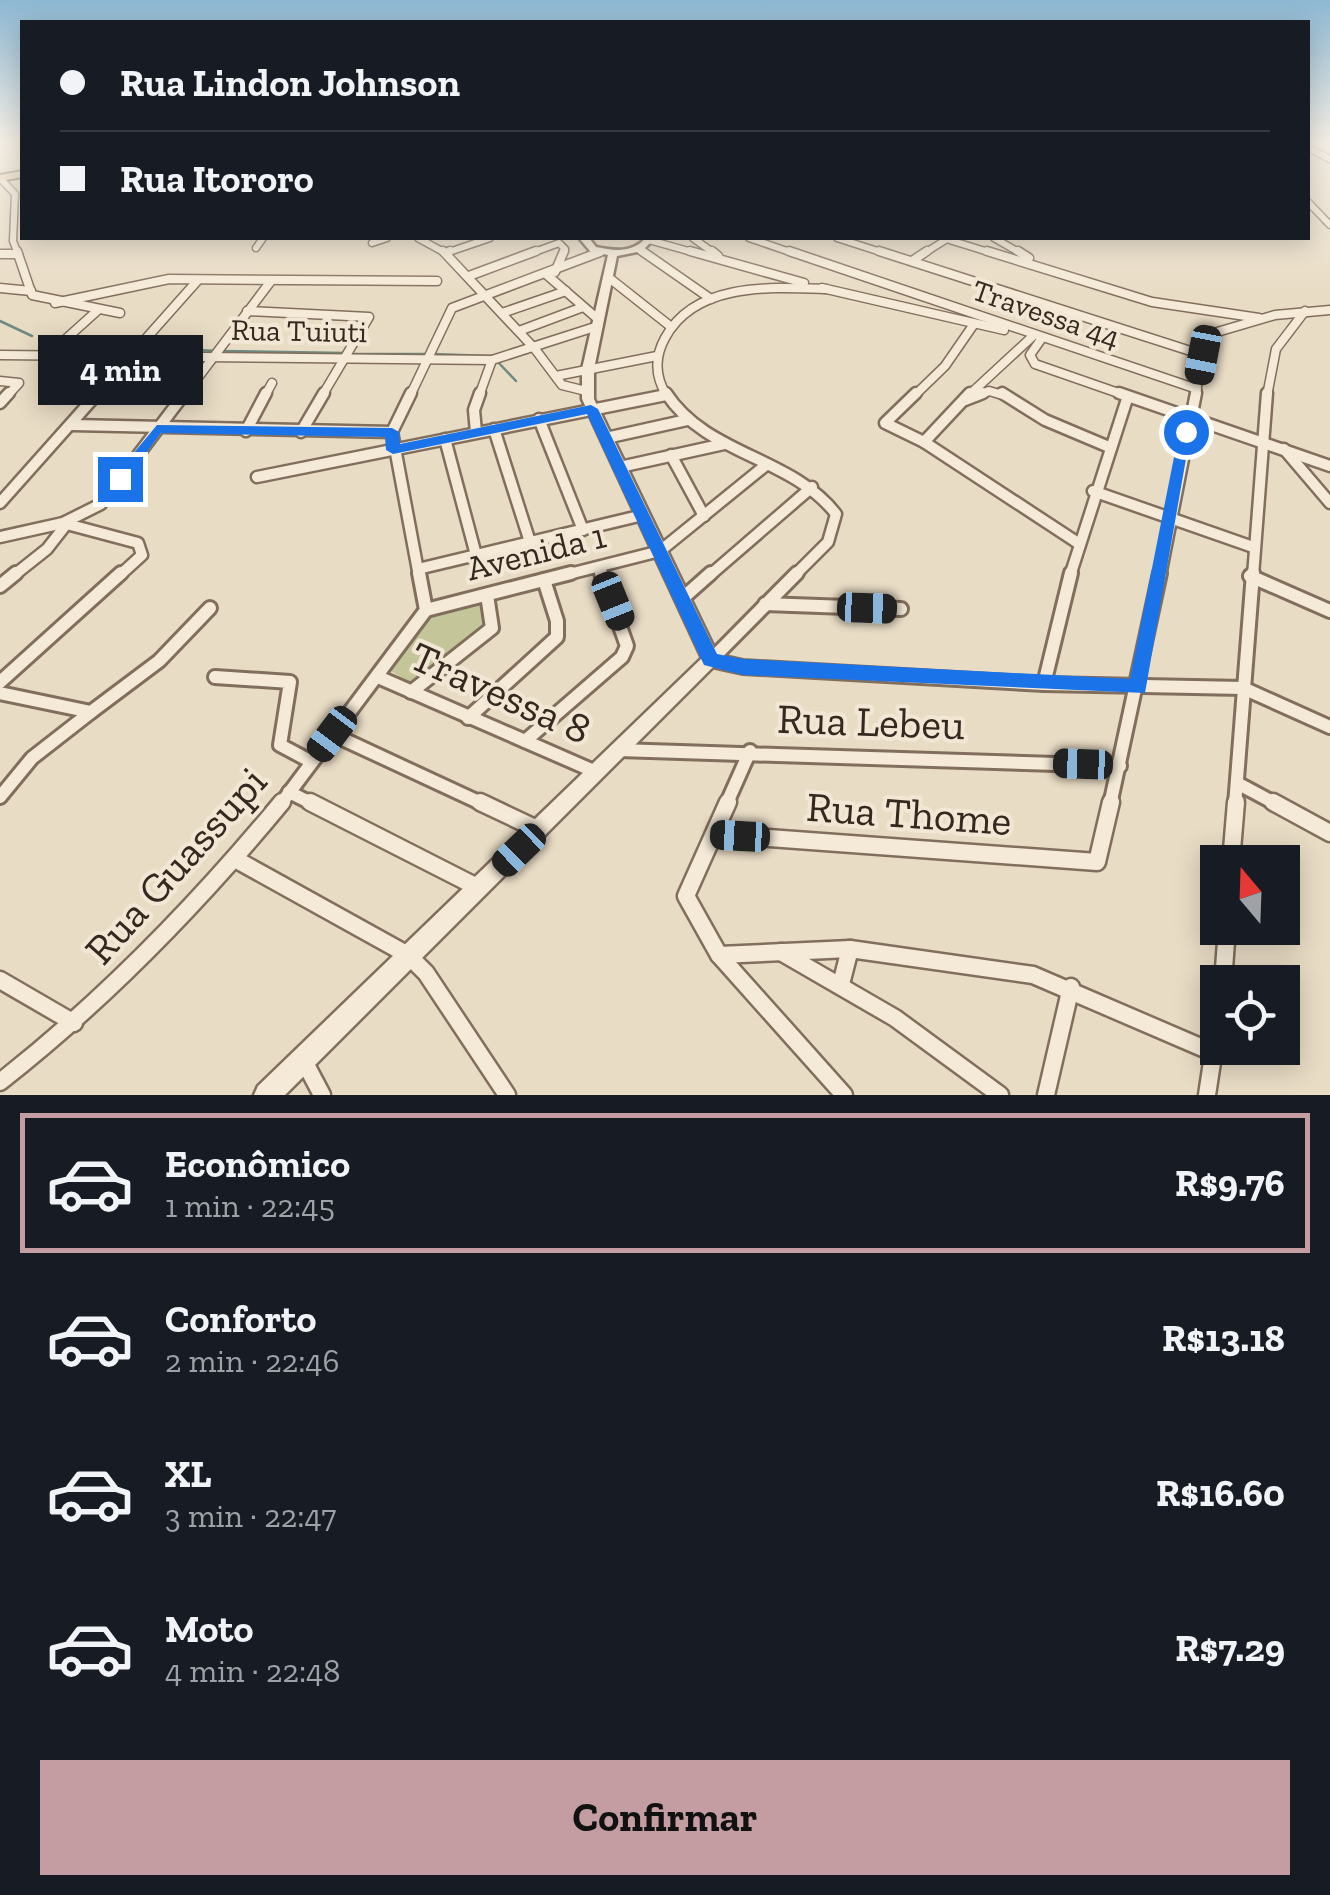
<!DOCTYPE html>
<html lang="pt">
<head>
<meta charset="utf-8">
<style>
	:root { --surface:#171b24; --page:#242831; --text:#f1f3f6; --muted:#9ea1a6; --line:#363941; --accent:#c39da2 }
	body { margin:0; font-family:"Zilla Slab",serif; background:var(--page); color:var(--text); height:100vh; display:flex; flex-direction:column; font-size:38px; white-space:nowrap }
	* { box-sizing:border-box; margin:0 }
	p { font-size:32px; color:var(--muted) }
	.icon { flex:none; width:55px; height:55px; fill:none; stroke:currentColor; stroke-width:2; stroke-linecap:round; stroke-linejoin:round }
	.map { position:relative; height:1095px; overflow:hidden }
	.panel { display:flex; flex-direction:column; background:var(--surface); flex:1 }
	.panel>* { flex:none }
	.top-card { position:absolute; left:20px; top:20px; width:1290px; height:220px; border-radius:0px; box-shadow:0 5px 25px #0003; display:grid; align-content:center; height:220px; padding:0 40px; background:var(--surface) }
	.needle { width:65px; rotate:341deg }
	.controls { position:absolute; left:1200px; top:845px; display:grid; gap:20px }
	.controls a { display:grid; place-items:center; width:100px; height:100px; border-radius:0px; background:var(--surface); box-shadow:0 5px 25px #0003; font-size:50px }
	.end { position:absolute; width:45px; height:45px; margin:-22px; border:12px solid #1a73e8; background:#fff; box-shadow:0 0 0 5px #fff }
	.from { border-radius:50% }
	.bubble { position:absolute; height:70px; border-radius:0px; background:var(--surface); box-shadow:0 5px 25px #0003; font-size:32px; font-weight:800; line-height:70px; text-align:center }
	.car { position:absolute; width:30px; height:60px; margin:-30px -15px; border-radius:12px; box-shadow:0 0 8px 2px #0007; background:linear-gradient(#222 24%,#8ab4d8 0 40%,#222 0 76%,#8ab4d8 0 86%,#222 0) }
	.top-card b { display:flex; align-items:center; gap:35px; height:95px; font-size:38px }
	.top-card b+b { border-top:2px solid var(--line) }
	.top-card i { width:25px; height:25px; background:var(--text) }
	ul { padding:18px 0 0; list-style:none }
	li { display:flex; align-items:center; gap:30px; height:140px; margin:0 20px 15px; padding:0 20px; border:5px solid transparent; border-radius:0px }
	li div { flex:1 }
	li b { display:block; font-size:38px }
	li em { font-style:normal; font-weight:800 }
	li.active { border-color:var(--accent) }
	li>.icon { width:90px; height:90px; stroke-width:1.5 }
	.cta { display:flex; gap:20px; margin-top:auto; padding:20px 40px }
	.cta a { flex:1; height:115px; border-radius:0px; background:var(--accent); color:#111; font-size:40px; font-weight:800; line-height:115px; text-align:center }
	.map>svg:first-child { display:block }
	.green { fill:#c4c69a }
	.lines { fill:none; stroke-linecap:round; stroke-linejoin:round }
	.stream { stroke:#6e8a81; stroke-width:2.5 }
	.minor-far4-casing { stroke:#826e5d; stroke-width:9 }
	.minor-far3-casing { stroke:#826e5d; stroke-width:11 }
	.minor-far2-casing { stroke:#826e5d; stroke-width:15 }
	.minor-far1-casing { stroke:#826e5d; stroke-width:18 }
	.minor-casing { stroke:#826e5d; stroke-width:21 }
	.tertiary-casing { stroke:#826e5d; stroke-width:5 }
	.primary-casing { stroke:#503d31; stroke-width:4 }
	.minor-far4 { stroke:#f5ead7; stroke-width:6 }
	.minor-far3 { stroke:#f5ead7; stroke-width:8 }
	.minor-far2 { stroke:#f5ead7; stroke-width:10 }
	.minor-far1 { stroke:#f5ead7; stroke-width:12 }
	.minor { stroke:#f5ead7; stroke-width:16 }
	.tertiary { fill:#f5ead7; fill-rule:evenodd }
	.primary { fill:#e8cda1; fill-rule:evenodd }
	.route { fill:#1a73e8 }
	.labels { text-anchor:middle; stroke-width:8; stroke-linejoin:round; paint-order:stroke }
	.far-street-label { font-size:30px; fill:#34281f; stroke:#f1e7d4 }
	.street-label { font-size:35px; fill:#34281f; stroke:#f1e7d4 }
	.near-street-label { font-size:42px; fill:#34281f; stroke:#f1e7d4 }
</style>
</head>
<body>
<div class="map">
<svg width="1330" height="1095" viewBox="0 0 1330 1095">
	<rect width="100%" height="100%" fill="#e9dcc5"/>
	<polygon class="green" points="483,601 487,628 412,684 391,671 432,614"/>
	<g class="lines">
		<g class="stream">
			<polyline points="0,321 32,336"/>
			<polyline points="68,341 135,346"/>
			<polyline points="143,347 215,351"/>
			<polyline points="223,351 345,353"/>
			<polyline points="353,354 425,354"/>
			<polyline points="433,354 490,356"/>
			<polyline points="496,360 516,381"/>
		</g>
		<g class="minor-far4-casing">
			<g id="minor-far4">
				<polyline points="1308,148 1330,159"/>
				<polyline points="0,178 15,194 13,241 18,254"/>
				<polyline points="1308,202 1330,225"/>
				<polyline points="418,238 447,254"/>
				<polyline points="693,238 715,254"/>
				<polyline points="749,238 796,254"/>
				<polyline points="837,238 887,254"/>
				<polyline points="943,238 995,254"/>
				<polyline points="994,238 1022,254"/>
				<polyline points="649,240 699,254"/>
				<polyline points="372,243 387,238"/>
				<polyline points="256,248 263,238"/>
				<polyline points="638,249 645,254"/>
				<polyline points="446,253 490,238"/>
				<polyline points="529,254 559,243 565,249 563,254"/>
				<polyline points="595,254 600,252"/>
				<polyline points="923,254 947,239"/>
			</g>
		</g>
		<g class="minor-far3-casing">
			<g id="minor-far3">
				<polyline points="17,251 32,295 120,313"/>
				<polyline points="443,251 535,349 562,385 586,391"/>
				<polyline points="642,251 711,299"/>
				<polyline points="690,251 804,283"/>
				<polyline points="712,251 718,256"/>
				<polyline points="789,251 1197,389"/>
				<polyline points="879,251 1203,355"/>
				<polyline points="987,251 1152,302 1259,318"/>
				<polyline points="1018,251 1029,258"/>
				<polyline points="446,253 450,251"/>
				<polyline points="0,254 18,254"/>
				<polyline points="912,261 927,251"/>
				<polyline points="555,272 564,251"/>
				<polyline points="547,275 599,320"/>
				<polyline points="469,276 536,251"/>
				<polyline points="608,277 670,326"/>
				<polyline points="0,288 31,291"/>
				<polyline points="822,288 1004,330"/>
				<polyline points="55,303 169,279 437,281"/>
				<polyline points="247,311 369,317 322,396"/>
				<polyline points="502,313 566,291"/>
				<polyline points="519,331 583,307"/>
				<polyline points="1042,338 1030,355 1035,364 1127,396"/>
				<polyline points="0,355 492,360 598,326"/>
				<polyline points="48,355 98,310"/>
				<polyline points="556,376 657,356"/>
				<polyline points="0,381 19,383 7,396"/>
				<polyline points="95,396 198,280"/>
				<polyline points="184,396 271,281"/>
				<polyline points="265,396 272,383"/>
				<polyline points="410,396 452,308 600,252"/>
				<polyline points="479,396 492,360"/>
				<path d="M667 396C655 377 654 358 665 338 695 282 771 287 826 289"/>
				<polyline points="914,396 945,366 974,324"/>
				<polyline points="968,396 1034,335"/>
				<polyline points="977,396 989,391 1006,396"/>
				<polyline points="1195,396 1207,335 1275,315 1330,310"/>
				<polyline points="1267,396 1276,349 1305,311"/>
			</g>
		</g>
		<g class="minor-far2-casing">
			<g id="minor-far2">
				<path d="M666 393C707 456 791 456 836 514L828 542 794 576"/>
				<polyline points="916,393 885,423 924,442 1078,543"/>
				<polyline points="1002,393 1045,420 1109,447"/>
				<polyline points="1119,393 1330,466"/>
				<polyline points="965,400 983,393"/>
				<polyline points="0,403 9,393"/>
				<polyline points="539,419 583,530"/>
				<polyline points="73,425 392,432"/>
				<polyline points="494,429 530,542"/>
				<polyline points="246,431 266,393"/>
				<polyline points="301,432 324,393"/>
				<polyline points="392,432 411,393"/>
				<polyline points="392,432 419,576"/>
				<polyline points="476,432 474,410 480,393"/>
				<polyline points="606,438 687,420"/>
				<polyline points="445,439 476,555"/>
				<polyline points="924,442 970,393"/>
				<polyline points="1284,449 1330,503"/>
				<polyline points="671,455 704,516"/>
				<polyline points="620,467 724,444"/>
				<polyline points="257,477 666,395"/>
				<polyline points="1093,491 1253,547"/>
				<polyline points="0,503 98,393"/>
				<polyline points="63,523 138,543 142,555 119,576"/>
				<polyline points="0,537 63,523 101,504 185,393"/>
				<polyline points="599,567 602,576"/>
				<polyline points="418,569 643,515"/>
				<polyline points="13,576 47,549 65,526"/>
				<polyline points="561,576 660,551 766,465"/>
				<polyline points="709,576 812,487"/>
				<polyline points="1070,576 1127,399"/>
				<polyline points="1160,576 1196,393"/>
				<polyline points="1253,576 1267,393"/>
			</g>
		</g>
		<g class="minor-far1-casing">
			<g id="minor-far1">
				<polyline points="797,573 711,660 743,667 1044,684 1243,688 1330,727"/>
				<polyline points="1250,576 1330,611"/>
				<polyline points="0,586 16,573"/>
				<polyline points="684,597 711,573"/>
				<polyline points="765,604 901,609"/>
				<polyline points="426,610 571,573"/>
				<polyline points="215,677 290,682 280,745 312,762"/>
				<polyline points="378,677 596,772"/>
				<polyline points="0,682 121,573"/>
				<polyline points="1044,684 1071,573"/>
				<polyline points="411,692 492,628 487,595"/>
				<polyline points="0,693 91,712 32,758 0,797"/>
				<polyline points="91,712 159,661 210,608"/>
				<polyline points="468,718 557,637 557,621 544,580"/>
				<polyline points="332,734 485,805"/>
				<polyline points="525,741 622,657 627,646 601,573"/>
				<polyline points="619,750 1120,766"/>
				<polyline points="1237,783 1278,805"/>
				<polyline points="289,792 315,805"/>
				<polyline points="280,805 426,610 419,573"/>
				<polyline points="726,805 750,751"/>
				<polyline points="1110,805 1160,573"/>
				<polyline points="1235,805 1253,573"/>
			</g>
		</g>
		<g class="minor-casing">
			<g id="minor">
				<polyline points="310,802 479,888"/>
				<polyline points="480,802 539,830"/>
				<polyline points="728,802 686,896 719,955 844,1095"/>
				<polyline points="1273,802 1330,833"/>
				<polyline points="715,834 1097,862 1111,802"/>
				<polyline points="235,859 408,955 426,973 507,1095"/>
				<polyline points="1231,862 1236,802"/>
				<polyline points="781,952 895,1018 1000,1095"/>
				<polyline points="719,955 850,949 1033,975 1212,1052"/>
				<polyline points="0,980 74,1023"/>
				<polyline points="1223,982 1227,928"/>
				<polyline points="841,984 850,949"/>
				<polyline points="303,1059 322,1095"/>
				<path d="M0 1082C106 999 196 906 282 802"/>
				<polyline points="1046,1095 1071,987"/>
				<polyline points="1207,1095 1218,1023"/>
			</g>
		</g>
		<g class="tertiary-casing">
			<path id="tertiary" d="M579 238H589L596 247C615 251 632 253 646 238H655L642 251 617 256 594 369V399L720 660 285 1095H254L258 1086 702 658 582 399V369L608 255 590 251Z"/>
		</g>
		<g class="primary-casing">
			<polygon id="primary" points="22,171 22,177 0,181 0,175"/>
		</g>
		<use href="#minor-far4" class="minor-far4"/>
		<use href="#minor-far3" class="minor-far3"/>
		<use href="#minor-far2" class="minor-far2"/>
		<use href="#minor-far1" class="minor-far1"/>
		<use href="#minor" class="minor"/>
		<use href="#tertiary" class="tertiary"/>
		<use href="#primary" class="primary"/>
	</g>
	<linearGradient id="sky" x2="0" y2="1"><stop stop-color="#8db8d4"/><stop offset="0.48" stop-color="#f5efe5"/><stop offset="1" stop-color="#f5efe5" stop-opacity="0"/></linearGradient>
	<rect width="1330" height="295" fill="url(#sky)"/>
	<polygon class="route" points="591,405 598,409 717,654 743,659 1130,679 1179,432 1191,430 1145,693 743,675 704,665 587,414 393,454 386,450 385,437 161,433 125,482 112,479 157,425 392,428 399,432 400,444"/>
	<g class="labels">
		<g class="far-street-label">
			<text transform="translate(1046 314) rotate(19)" y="10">Travessa 44</text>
			<text transform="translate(299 331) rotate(1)" y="10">Rua Tuiuti</text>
		</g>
		<g class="street-label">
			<text transform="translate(536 552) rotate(-14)" y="12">Avenida 1</text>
		</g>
		<g class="near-street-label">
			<text transform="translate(501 692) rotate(24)" y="15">Travessa 8</text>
			<text transform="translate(871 721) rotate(2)" y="15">Rua Lebeu</text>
			<text transform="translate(909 813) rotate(4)" y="15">Rua Thome</text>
			<text transform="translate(175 865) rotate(-48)" y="15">Rua Guassupi</text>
		</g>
	</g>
</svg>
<div class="controls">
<a><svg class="needle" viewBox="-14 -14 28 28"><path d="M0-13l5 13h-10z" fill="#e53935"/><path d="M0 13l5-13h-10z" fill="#9ea1a6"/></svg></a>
<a><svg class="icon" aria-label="locate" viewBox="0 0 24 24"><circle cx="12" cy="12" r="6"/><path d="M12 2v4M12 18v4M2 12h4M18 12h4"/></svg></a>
</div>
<i class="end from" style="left:1186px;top:432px"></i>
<i class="end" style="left:120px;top:479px"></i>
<div class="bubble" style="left:38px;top:335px;width:165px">4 min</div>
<i class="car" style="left:1203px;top:355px;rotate:191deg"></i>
<i class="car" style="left:613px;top:601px;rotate:158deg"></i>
<i class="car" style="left:867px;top:608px;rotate:92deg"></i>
<i class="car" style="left:332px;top:734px;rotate:217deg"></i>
<i class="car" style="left:1083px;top:764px;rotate:272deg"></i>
<i class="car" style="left:740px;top:836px;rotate:273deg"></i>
<i class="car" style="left:519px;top:850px;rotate:226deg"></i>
<div class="top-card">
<b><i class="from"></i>Rua Lindon Johnson</b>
<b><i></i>Rua Itororo</b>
</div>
</div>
<section class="panel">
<ul>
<li class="active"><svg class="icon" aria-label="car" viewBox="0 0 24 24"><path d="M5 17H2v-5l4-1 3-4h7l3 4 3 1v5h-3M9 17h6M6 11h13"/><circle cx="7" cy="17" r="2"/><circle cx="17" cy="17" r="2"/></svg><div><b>Econômico</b><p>1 min · 22:45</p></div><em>R$9.76</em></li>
<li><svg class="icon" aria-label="car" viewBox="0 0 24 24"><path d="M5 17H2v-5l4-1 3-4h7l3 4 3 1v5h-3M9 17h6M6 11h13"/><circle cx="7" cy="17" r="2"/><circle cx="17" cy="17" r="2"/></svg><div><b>Conforto</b><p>2 min · 22:46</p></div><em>R$13.18</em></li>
<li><svg class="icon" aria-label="car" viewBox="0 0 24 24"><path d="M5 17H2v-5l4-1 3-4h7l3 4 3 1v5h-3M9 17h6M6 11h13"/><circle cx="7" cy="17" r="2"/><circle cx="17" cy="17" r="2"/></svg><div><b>XL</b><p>3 min · 22:47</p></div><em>R$16.60</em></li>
<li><svg class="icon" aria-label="car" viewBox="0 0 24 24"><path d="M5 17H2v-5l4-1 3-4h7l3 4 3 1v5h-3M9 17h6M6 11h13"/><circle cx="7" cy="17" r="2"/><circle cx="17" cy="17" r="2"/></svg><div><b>Moto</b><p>4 min · 22:48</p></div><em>R$7.29</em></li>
</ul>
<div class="cta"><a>Confirmar</a></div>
</section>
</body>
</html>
